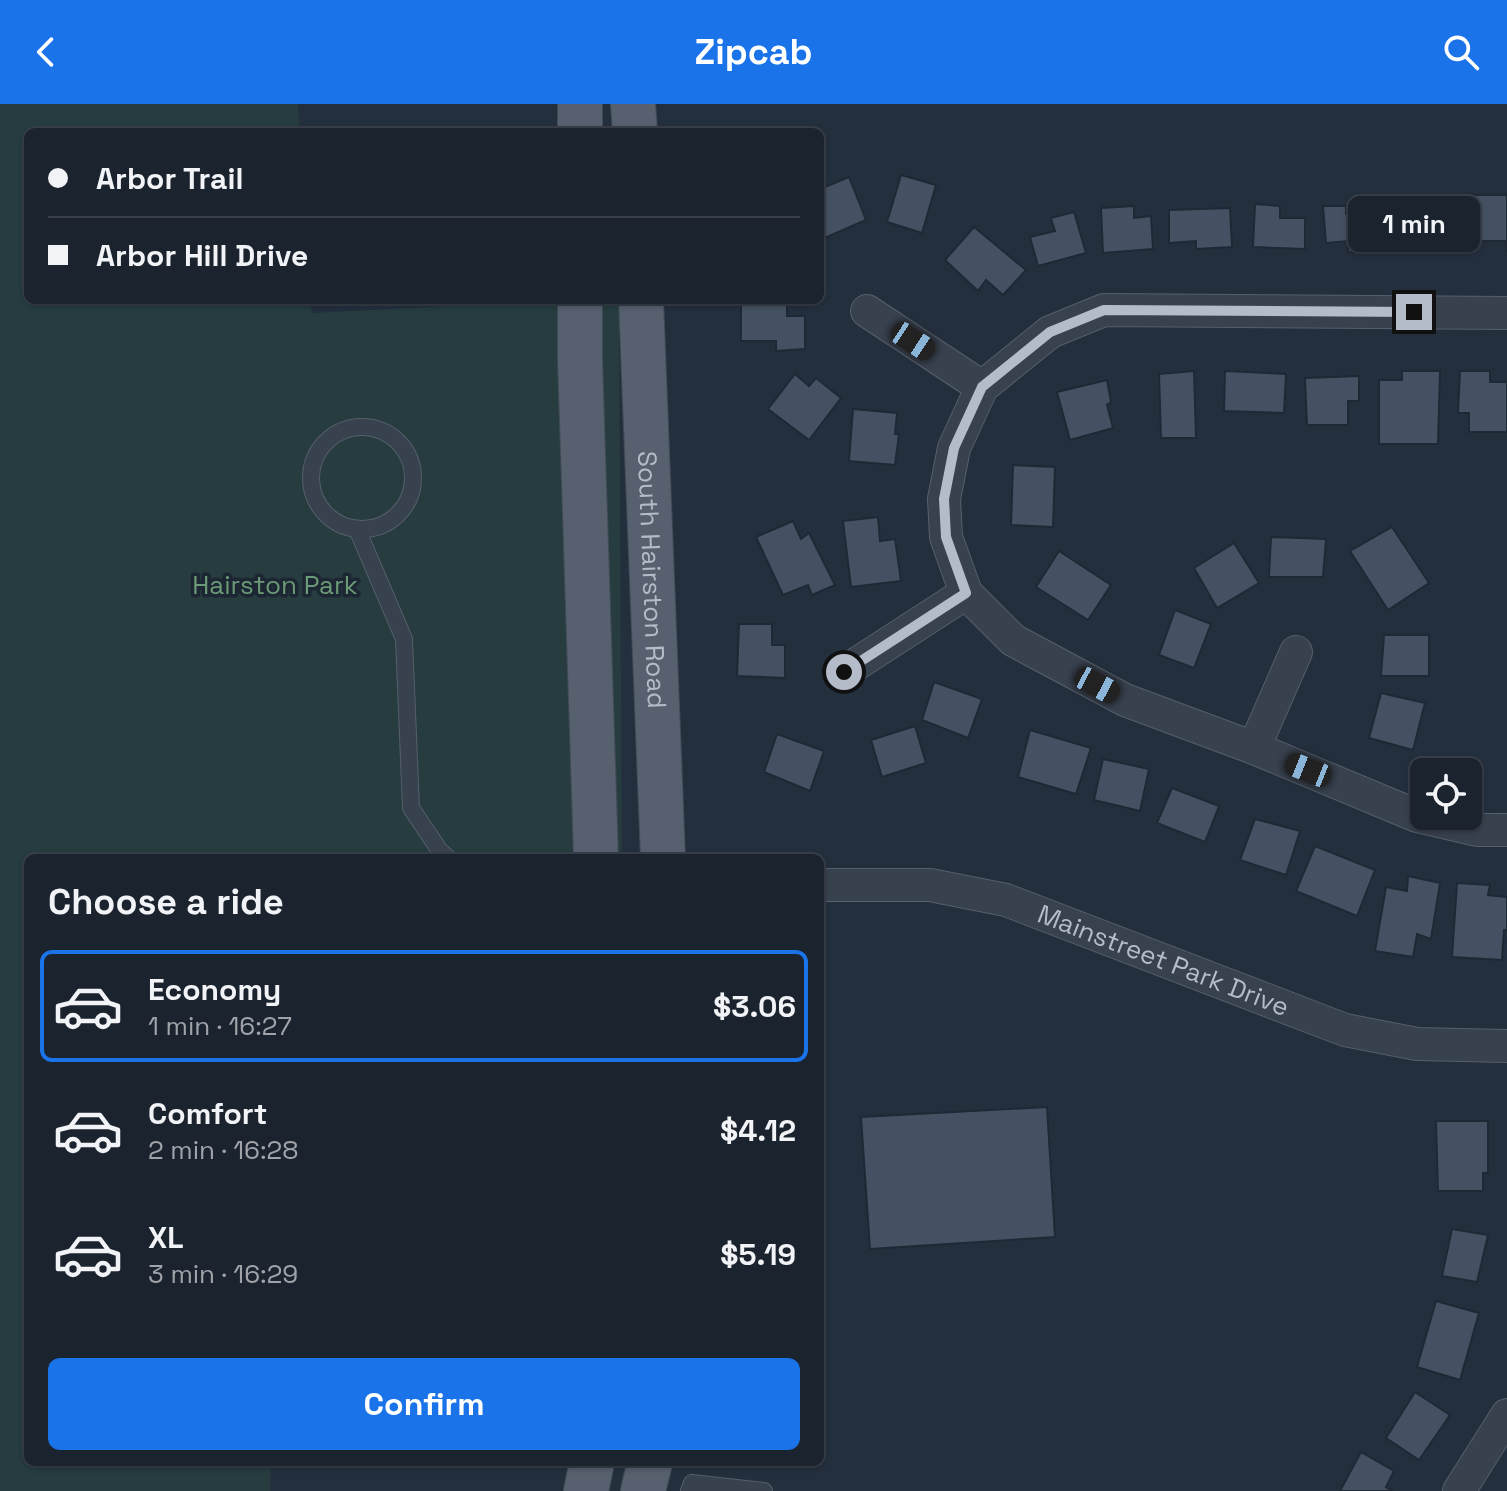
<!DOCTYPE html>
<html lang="en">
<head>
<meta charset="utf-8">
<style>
	:root { --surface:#1b232e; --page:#242b36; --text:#f1f3f6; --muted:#a0a4aa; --line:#39404a; --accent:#1a73e8 }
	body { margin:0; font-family:"Space Grotesk",sans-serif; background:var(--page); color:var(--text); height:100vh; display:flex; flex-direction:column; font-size:30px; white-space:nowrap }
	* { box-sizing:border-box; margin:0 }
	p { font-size:26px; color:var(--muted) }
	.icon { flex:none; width:44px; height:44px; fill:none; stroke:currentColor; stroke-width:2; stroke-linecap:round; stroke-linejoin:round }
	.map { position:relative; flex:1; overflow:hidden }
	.side { position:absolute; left:24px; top:750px; width:800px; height:612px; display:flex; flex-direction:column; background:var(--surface); border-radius:12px; box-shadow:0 2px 6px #0004,0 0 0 2px var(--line) }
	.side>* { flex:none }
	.top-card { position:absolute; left:24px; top:24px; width:800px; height:176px; border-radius:12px; box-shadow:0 2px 6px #0004,0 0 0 2px var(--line); display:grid; align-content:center; height:176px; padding:0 24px; background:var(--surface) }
	.fabs { position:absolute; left:1410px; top:654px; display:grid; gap:16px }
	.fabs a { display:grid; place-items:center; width:72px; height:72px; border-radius:12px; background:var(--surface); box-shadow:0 2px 6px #0004,0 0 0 2px var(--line); font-size:40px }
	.end { position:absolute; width:36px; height:36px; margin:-18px; border:10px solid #b4bcc9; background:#111; box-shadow:0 0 0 4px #111 }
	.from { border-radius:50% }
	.bubble { position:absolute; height:56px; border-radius:12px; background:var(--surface); box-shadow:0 2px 6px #0004,0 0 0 2px var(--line); font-size:26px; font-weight:600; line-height:56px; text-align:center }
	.car { position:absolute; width:24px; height:48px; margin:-24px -12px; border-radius:10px; box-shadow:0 0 6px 2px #0007; background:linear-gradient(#222 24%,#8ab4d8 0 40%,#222 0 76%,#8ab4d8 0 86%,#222 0) }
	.top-card b { display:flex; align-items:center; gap:28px; height:76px; font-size:30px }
	.top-card b+b { border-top:2px solid var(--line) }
	.top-card i { width:20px; height:20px; background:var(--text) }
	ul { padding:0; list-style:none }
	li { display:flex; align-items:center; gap:24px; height:112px; margin:0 16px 12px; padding:0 8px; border:4px solid transparent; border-radius:12px }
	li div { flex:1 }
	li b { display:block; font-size:30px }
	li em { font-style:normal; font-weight:600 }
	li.active { border-color:var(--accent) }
	li>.icon { width:72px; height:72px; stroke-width:1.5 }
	h2 { padding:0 24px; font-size:36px; line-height:96px }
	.cta { display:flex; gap:16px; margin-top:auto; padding:16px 24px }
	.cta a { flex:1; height:92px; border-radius:12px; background:var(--accent); color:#fff; font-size:32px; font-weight:600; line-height:92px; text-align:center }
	header { display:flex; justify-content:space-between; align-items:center; height:104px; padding:0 24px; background:var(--accent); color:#fff; font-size:36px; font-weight:600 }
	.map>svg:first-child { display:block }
	.green { fill:#263c3f }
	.building { fill:#455162; stroke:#1f2835; stroke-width:2 }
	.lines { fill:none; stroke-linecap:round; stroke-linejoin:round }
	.lane-casing { stroke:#565f6c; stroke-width:18 }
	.street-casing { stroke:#565f6c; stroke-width:34 }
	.primary-casing { stroke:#414a57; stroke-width:46 }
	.lane { stroke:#38414e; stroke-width:16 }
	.street { stroke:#38414e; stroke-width:32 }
	.primary { stroke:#56606e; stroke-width:44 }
	.route { stroke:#b4bcc9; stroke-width:10 }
	.labels { text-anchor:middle; stroke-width:7; stroke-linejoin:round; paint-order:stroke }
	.street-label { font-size:26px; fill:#b4bcc9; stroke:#1d2633 }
	.park-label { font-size:26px; fill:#6b9a76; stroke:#1d2633 }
</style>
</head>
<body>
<header><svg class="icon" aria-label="back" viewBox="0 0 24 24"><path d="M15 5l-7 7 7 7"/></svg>Zipcab<svg class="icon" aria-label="search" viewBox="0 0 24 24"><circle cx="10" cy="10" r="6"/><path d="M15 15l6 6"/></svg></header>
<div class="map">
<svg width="1507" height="1387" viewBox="0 0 1507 1387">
	<rect width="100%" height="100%" fill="#242f3e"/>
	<polygon class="green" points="0,0 298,0 300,28 28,28 28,196 310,196 312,209 564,196 619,196 622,754 28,754 28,1358 271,1358 270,1387 0,1387"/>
	<g class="building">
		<polygon points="901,71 936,81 922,129 887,118"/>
		<polygon points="849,73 866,116 820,136 820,85"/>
		<polygon points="1473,91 1507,91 1507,148 1506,137 1475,137"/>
		<polygon points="1457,94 1458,141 1402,143 1402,96"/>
		<polygon points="1255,100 1280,102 1280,114 1305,114 1305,145 1253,143"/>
		<polygon points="1134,102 1134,114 1151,112 1153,145 1103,149 1101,104"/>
		<polygon points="1323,102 1346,102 1346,110 1381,108 1381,148 1348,148 1348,137 1326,139"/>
		<polygon points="1230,104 1232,143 1196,145 1196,137 1169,139 1169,106"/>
		<polygon points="1074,108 1086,149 1038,162 1030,133 1055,127 1051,114"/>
		<polygon points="974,123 1026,166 1003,191 986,176 978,187 945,156"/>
		<polygon points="741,201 787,201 787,212 805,212 805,245 776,247 776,237 741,237"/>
		<polygon points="1194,267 1196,334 1161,334 1159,270"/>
		<polygon points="1225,267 1286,270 1284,309 1224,307"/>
		<polygon points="1402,267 1440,267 1438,340 1379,340 1379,276 1402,276"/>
		<polygon points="1460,267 1490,267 1490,278 1507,278 1507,328 1469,328 1469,309 1458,309"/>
		<polygon points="795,270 809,282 816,274 841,294 809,336 768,305"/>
		<polygon points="1359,272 1359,297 1348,297 1348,321 1307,321 1305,274"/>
		<polygon points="1107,276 1111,298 1107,301 1113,324 1070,336 1057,288"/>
		<polygon points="853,305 897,309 895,330 899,330 895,361 849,357"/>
		<polygon points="1013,361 1055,363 1053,423 1011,421"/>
		<polygon points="878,413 880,437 895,435 901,477 851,483 843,417"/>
		<polygon points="793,417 801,435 809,429 835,481 812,491 808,481 783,491 756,433"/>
		<polygon points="1392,423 1429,479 1388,506 1350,447"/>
		<polygon points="1271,433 1326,435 1323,473 1269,473"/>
		<polygon points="1234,439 1259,479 1217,504 1194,464"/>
		<polygon points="1059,447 1111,481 1088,516 1036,483"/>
		<polygon points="1175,506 1211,520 1194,564 1159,551"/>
		<polygon points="739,520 772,520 772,541 785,541 785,574 737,572"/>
		<polygon points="1384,531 1429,531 1429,572 1381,572"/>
		<polygon points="934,578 982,595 968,634 922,616"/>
		<polygon points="1381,589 1425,599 1413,646 1369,634"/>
		<polygon points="915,622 926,659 882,673 871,636"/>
		<polygon points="1030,626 1091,644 1076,690 1018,673"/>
		<polygon points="777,630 824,647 810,687 764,668"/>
		<polygon points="1103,655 1149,665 1140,707 1094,696"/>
		<polygon points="1172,684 1219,702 1205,738 1157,719"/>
		<polygon points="1255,715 1300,727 1286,771 1240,756"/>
		<polygon points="1315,742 1375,766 1357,812 1296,787"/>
		<polygon points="1408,772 1440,779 1431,835 1417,830 1413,853 1375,847 1386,783 1407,787"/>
		<polygon points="1457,779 1490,781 1488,791 1507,793 1507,826 1504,826 1502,856 1452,853"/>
		<polygon points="1047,1003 1055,1133 870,1145 861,1013"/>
		<polygon points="1436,1017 1488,1017 1488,1069 1483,1069 1483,1087 1438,1087"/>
		<polygon points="1452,1125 1488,1131 1477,1178 1442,1172"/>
		<polygon points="1436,1197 1479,1209 1460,1276 1417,1263"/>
		<polygon points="1415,1288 1450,1311 1419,1356 1386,1334"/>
		<polygon points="1361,1348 1394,1367 1386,1383 1393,1387 1340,1387"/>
	</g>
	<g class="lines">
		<g class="lane-casing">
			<g id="lane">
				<circle cx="362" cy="374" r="51"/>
				<polyline points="357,425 404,535 411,704 440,747 448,754"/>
				<polyline points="689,1387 692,1379 764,1387"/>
			</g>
		</g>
		<g class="street-casing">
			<g id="street">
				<polyline points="867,207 982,283"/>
				<polyline points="1507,209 1104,206 1050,228 982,283 954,344 944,395 946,433 966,489 1013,536 1125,596 1254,644 1417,712 1477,726 1507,726"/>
				<polyline points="844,568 966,489"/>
				<polyline points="1254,644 1296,548"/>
				<path id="s1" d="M820 781H930L1006 796 1345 926 1417 940 1507 942"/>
				<polyline points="1459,1387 1507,1311"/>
			</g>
		</g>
		<g class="primary-casing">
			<g id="primary">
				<polyline points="580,0 580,28"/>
				<polyline points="633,0 635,28"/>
				<polyline points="580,196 580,255 596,754"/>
				<path id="s2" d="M641 196 663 754"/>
				<polyline points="586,1387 592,1358"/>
				<polyline points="643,1387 650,1358"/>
			</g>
		</g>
		<use href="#lane" class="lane"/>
		<use href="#street" class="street"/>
		<use href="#primary" class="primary"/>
	</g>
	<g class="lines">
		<polyline class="route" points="844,568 966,489 946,433 944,395 954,344 982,283 1050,228 1104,206 1414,208"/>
	</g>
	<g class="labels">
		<g class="street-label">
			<text dy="9" stroke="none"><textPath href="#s2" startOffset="280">South Hairston Road</textPath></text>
			<text dy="9" stroke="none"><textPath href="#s1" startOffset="356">Mainstreet Park Drive</textPath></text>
		</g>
		<g class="park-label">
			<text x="275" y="490">Hairston Park</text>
		</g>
	</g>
</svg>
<div class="fabs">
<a><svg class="icon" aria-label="locate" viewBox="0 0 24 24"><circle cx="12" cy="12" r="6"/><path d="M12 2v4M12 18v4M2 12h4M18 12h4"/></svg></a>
</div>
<i class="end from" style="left:844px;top:568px"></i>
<i class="end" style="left:1414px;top:208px"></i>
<div class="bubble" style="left:1348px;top:92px;width:132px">1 min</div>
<i class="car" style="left:913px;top:237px;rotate:123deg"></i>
<i class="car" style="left:1097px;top:581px;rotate:118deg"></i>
<i class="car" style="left:1308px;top:666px;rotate:292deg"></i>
<div class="top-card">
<b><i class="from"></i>Arbor Trail</b>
<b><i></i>Arbor Hill Drive</b>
</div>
<section class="side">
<h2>Choose a ride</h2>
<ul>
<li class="active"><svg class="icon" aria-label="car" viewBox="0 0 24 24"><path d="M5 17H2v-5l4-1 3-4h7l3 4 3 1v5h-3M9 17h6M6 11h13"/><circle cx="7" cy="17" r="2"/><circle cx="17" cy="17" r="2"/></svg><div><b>Economy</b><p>1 min · 16:27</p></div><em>$3.06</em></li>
<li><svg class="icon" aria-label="car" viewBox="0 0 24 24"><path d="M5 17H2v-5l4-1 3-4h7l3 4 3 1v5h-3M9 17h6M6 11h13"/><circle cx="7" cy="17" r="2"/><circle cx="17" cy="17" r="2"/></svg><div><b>Comfort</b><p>2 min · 16:28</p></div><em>$4.12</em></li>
<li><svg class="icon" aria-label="car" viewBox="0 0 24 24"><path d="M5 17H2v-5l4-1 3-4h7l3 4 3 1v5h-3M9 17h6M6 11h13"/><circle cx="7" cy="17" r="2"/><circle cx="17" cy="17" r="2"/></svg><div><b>XL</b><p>3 min · 16:29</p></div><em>$5.19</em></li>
</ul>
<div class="cta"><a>Confirm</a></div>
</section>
</div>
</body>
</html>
